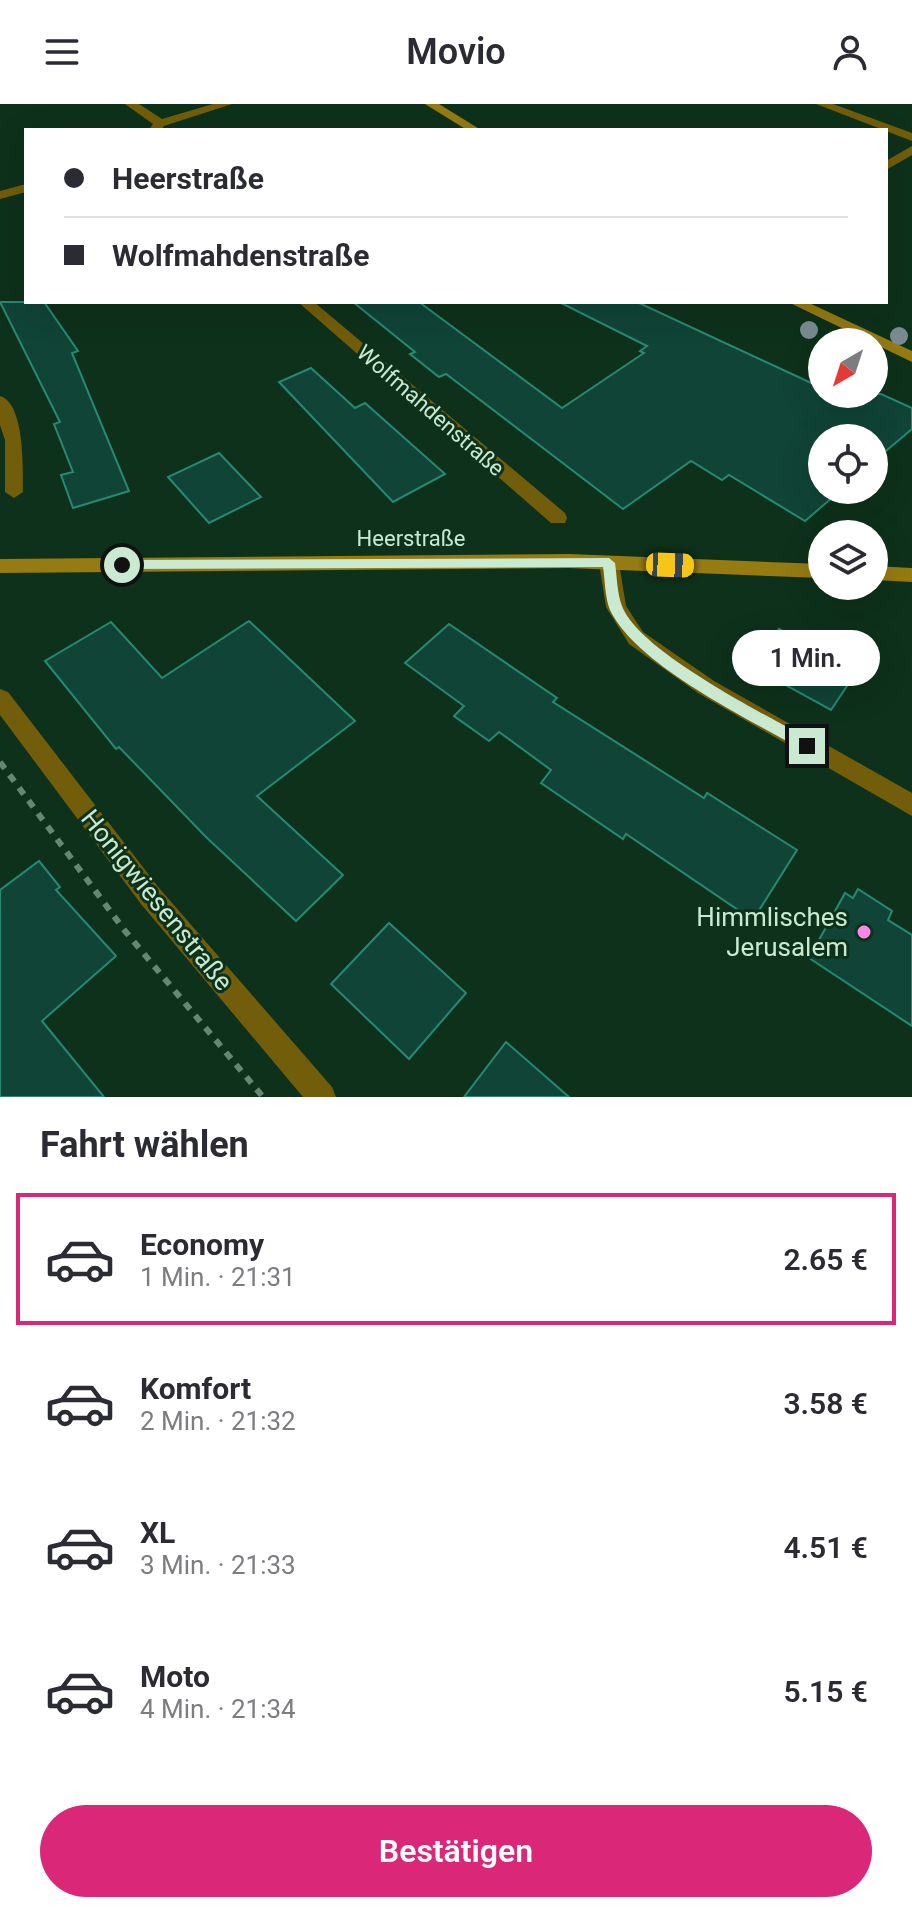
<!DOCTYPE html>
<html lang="de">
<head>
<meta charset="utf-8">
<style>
	:root { --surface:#fff; --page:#f7f7f7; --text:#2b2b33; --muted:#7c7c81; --line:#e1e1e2; --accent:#db2777 }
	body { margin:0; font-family:Roboto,sans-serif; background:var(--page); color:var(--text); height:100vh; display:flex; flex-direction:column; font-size:30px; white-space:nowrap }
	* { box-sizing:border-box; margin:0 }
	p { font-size:26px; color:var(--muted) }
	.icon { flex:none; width:44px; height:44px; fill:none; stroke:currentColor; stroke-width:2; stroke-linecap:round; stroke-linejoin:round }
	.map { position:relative; height:993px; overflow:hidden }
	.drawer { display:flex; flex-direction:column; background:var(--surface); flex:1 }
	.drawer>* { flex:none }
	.top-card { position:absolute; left:24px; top:24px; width:864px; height:176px; border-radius:0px; box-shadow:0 8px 32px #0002; display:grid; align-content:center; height:176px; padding:0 40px; background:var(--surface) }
	.needle { width:52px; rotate:219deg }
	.tools { position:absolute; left:808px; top:224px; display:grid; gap:16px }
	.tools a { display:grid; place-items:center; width:80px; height:80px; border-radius:50%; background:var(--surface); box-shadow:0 8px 32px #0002; font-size:40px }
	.end { position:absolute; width:36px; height:36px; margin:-18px; border:10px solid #c9ead1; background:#111; box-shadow:0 0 0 4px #111 }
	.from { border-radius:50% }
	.bubble { position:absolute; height:56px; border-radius:28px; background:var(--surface); box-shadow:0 8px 32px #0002; font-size:26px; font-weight:600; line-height:56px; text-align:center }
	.car { position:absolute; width:24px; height:48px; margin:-24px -12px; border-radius:10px; box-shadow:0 0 6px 2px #0007; background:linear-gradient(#f5c518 24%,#345 0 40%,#f5c518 0 76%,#345 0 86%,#f5c518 0) }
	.top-card b { display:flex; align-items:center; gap:28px; height:76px; font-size:30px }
	.top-card b+b { border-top:2px solid var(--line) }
	.top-card i { width:20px; height:20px; background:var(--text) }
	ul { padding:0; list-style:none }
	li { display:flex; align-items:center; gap:24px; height:132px; margin:0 16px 12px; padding:0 24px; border:4px solid transparent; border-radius:0px }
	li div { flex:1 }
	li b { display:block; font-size:30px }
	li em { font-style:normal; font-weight:600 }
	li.current { border-color:var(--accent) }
	li>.icon { width:72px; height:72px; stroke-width:1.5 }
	h2 { padding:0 40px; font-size:36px; line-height:96px }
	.cta { display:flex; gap:16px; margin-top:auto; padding:16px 40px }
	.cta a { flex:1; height:92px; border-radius:48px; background:var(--accent); color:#fff; font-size:32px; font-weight:600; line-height:92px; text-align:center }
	header { display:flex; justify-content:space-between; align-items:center; height:104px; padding:0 40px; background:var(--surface); font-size:36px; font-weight:600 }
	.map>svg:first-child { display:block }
	.building { fill:#104437; stroke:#278971; stroke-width:2 }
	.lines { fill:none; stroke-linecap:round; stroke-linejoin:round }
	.path { stroke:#668870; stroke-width:6; stroke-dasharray:8 8; stroke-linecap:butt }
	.street { fill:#725d0a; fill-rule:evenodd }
	.secondary { fill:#957b12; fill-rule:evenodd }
	.tree { fill:#798d91 }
	.route { fill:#c9ead1 }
	.poi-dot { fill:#f987e9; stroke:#0e311b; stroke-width:3 }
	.labels { text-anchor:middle; stroke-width:6; stroke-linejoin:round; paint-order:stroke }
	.street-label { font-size:22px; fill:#c9ead1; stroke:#0e311b }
	.near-street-label { font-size:26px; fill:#c9ead1; stroke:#0e311b }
	.near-poi-label { font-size:26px; fill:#c9ead1; stroke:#0e311b; text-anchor:end }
</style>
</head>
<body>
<header><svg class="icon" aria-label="menu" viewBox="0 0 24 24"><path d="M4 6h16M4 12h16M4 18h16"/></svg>Movio<svg class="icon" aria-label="person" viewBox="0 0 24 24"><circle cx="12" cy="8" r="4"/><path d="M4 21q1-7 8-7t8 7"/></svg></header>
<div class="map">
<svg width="912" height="993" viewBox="0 0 912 993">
	<rect width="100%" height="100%" fill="#0e311b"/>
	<g class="building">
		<polygon points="0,198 44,198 78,247 72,249 129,387 73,404 61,371 73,368 54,320 60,318"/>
		<polygon points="353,198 419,198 562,304 644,249 640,247 647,242 559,198 637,198 822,284 822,290 881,290 912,304 912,325 874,357 874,334 822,334 822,386 841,386 805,417 729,371 722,376 691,357 623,405 446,270 439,273 410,250 415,248"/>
		<polygon points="311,264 355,304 365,299 445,370 393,398 279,278"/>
		<polygon points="219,349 261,393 209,419 168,373"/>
		<polygon points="249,517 355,617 257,692 343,771 296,817 206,733 119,643 116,645 45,557 111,518 162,574"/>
		<polygon points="449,520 557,594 553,598 704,694 707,689 797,746 753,816 626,730 623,735 541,679 551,666 499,628 489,637 454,612 464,602 405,559"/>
		<polygon points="779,525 857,567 831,606 751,562"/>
		<polygon points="39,757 60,783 56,786 116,852 42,917 104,993 0,993 0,786"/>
		<polygon points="858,785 892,807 888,816 912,831 912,922 809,854 845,789 853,794"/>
		<polygon points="389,819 466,889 409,955 331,880"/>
		<polygon points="506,938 569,993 464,993"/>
	</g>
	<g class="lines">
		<polyline class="path" points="0,658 125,827 263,993"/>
		<g class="street">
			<polygon points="125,0 139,0 162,15 213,0 232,0 164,22 161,26 149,26 153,20"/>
			<polygon points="816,0 833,0 912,29 912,37"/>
			<polygon points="912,42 912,51 886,66 886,57"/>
			<polygon points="26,80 26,88 0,95 0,87"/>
			<polygon points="298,198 314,198 565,409 567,414 565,419 551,419"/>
			<path d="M0 292C25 299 23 366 23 388L14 394 5 388V336L0 321Z"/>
			<polygon points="609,452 619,459 626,502 643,528 714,577 912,689 912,712 698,589 629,540 606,503 599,459"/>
			<polygon points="0,585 8,588 159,784 332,983 336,993 303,993 141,800 0,611"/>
		</g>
		<g class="secondary">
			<polygon points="425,0 439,0 481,26 467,26"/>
			<polygon points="788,198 807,198 912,247 912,258"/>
			<polygon points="569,450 822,460 822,474 569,464 0,469 0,455"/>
			<polygon points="874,462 912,464 912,478 874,476"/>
		</g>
	</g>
	<g class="tree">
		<circle cx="809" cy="226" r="9"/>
		<circle cx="899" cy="232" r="9"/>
	</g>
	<path class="route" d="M609 454 615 459C617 472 617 489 622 502 639 548 767 611 812 637V646H802C748 614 637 562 610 506 605 494 605 476 603 463L122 465 115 461 122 456Z"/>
	<circle class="poi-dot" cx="864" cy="828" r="8"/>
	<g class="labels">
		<g class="street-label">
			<text transform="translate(431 306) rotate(41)" y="8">Wolfmahdenstraße</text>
			<text x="411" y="442">Heerstraße</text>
		</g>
		<g class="near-street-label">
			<text transform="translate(157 796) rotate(51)" y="9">Honigwiesenstraße</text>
		</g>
		<g class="near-poi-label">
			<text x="848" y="822">Himmlisches<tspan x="848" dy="30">Jerusalem</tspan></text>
		</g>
	</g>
</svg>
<div class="tools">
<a><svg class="needle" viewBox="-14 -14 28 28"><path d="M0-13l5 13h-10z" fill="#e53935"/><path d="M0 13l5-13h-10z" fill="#7c7c81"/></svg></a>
<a><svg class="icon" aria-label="locate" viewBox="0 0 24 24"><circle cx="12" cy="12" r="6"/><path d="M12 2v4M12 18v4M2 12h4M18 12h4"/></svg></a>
<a><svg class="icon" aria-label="layers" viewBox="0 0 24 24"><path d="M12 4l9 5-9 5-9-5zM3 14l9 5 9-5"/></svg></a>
</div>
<i class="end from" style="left:122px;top:461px"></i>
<i class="end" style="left:807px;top:642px"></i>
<div class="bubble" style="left:732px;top:526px;width:148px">1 Min.</div>
<i class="car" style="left:670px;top:461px;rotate:92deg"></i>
<div class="top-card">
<b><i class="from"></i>Heerstraße</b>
<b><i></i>Wolfmahdenstraße</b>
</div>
</div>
<section class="drawer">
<h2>Fahrt wählen</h2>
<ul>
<li class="current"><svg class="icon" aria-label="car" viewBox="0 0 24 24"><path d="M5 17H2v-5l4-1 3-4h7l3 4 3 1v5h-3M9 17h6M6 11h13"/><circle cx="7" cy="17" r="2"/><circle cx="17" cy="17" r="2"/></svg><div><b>Economy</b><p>1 Min. · 21:31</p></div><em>2.65 €</em></li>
<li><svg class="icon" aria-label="car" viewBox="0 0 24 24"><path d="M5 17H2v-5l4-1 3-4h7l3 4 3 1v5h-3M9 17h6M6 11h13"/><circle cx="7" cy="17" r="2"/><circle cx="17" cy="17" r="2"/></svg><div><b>Komfort</b><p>2 Min. · 21:32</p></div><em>3.58 €</em></li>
<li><svg class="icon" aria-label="car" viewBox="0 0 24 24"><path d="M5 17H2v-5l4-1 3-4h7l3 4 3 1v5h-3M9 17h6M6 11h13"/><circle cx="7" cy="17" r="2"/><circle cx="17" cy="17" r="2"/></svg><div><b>XL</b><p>3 Min. · 21:33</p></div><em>4.51 €</em></li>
<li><svg class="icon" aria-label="car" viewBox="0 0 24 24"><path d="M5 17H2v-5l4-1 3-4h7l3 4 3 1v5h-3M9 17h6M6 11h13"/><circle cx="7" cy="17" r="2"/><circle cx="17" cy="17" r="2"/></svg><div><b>Moto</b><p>4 Min. · 21:34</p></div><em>5.15 €</em></li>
</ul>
<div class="cta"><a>Bestätigen</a></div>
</section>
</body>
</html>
